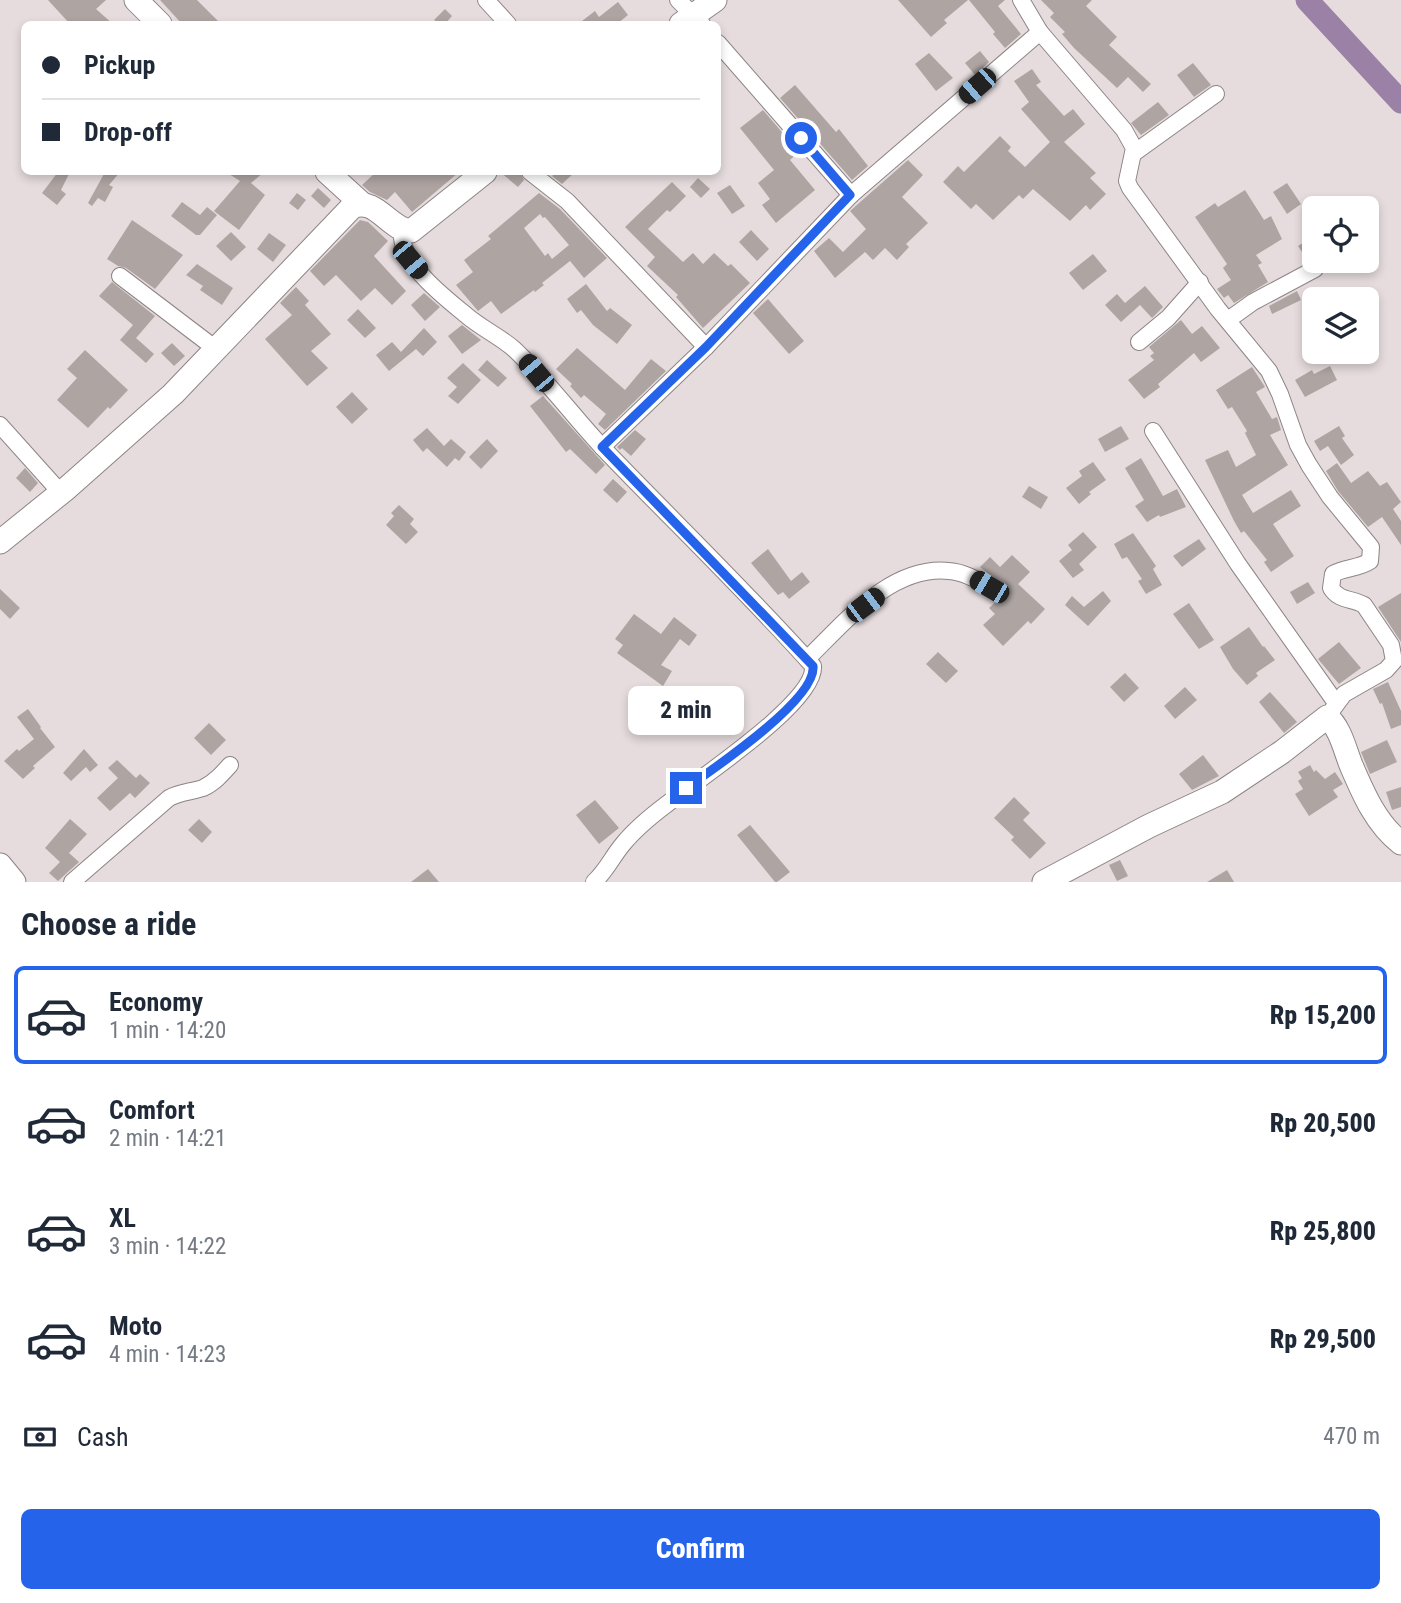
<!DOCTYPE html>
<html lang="en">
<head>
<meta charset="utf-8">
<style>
	:root { --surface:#fff; --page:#f2f2f3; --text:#1f2937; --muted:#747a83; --line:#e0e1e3; --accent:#2563eb }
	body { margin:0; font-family:"Roboto Condensed",sans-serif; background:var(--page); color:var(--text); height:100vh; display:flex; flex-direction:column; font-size:26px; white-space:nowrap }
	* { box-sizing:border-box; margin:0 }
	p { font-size:23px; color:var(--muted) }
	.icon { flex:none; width:38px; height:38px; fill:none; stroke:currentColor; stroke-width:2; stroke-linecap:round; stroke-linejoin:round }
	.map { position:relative; height:882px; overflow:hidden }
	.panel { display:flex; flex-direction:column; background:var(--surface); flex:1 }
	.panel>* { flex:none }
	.top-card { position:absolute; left:21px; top:21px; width:700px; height:154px; border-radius:10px; box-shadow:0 4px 10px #0003; display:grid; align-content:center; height:154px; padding:0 21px; background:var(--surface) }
	.controls { position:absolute; left:1302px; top:196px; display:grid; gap:14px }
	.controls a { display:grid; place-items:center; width:77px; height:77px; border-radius:10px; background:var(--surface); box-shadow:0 4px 10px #0003; font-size:35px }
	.end { position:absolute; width:32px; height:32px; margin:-16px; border:9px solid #2563eb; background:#fff; box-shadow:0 0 0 4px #fff }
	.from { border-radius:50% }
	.bubble { position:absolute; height:49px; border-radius:10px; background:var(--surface); box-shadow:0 4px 10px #0003; font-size:23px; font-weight:800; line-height:49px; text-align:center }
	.car { position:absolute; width:21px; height:42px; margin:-21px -10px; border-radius:9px; box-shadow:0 0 5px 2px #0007; background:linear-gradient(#222 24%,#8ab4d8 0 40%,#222 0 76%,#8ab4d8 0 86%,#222 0) }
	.top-card b { display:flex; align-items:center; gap:24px; height:66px; font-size:26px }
	.top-card b+b { border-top:2px solid var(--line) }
	.top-card i { width:18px; height:18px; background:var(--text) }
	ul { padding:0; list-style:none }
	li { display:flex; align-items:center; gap:21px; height:98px; margin:0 14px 10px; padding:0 7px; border:4px solid transparent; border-radius:10px }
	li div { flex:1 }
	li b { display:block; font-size:26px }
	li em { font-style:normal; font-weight:800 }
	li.on { border-color:var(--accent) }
	li>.icon { width:63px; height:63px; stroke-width:1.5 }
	h2 { padding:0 21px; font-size:32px; line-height:84px }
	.pay { display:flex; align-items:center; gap:18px; height:77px; padding:0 21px; font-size:26px }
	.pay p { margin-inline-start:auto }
	.cta { display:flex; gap:14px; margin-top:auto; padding:14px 21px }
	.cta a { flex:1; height:80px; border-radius:10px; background:var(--accent); color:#fff; font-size:28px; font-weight:800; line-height:80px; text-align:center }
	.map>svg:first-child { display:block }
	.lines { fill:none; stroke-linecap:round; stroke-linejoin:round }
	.river { stroke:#9c81a7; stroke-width:23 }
	.building { fill:#aea5a3; fill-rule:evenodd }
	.street-casing { stroke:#8d8485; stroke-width:18 }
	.secondary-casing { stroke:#8d8485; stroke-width:25 }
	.street { stroke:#fff; stroke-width:16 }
	.secondary { stroke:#fff; stroke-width:23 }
	.route { stroke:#2563eb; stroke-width:9 }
</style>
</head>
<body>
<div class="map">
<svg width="1401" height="882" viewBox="0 0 1401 882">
	<rect width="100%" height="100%" fill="#e6dcdd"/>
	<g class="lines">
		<polyline class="river" points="1307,0 1401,102"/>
	</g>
	<g class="building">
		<polygon points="48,0 106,0 96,9 113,24 70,24"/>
		<polygon points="160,0 197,0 221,24 182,24"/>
		<polygon points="898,0 968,0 944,20 947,23 931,37"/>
		<polygon points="969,0 1005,0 998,6 1021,34 1005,48 993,34 995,32"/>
		<polygon points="1041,0 1092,0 1086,6 1117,37 1109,45 1151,84 1143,92 1128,77 1117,88 1074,48 1062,34 1065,32 1050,17 1054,13"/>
		<polygon points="618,2 628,15 617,24 578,24 595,11 599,17"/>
		<polygon points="445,9 452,16 445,24 439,24 434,20"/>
		<polygon points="980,51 989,62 975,75 965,63"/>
		<polygon points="929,53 953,78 936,91 915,64"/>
		<polygon points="1193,63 1211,85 1194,97 1177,75"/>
		<polygon points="1032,69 1041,82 1036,85 1064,116 1073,109 1085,124 1064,142 1096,173 1090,178 1106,194 1090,210 1086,205 1070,221 1033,189 1023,199 1019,195 993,220 976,204 971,209 943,182 958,166 964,172 1000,136 1011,147 1008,151 1025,167 1050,142 1021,109 1029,102 1014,81"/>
		<polygon points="795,85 836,132 839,129 868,166 852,180 780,98"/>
		<polygon points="1158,102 1169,115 1141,135 1131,123"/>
		<polygon points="763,110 799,152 790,160 815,190 776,223 762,205 770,199 758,183 774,170 740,128"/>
		<polygon points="908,160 923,175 902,197 928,223 906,244 909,247 897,260 885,248 873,260 865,252 835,278 814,251 829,238 843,252 866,229 850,211"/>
		<polygon points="58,172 70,172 61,190 66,194 57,205 42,193"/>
		<polygon points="105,172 120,172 109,185 113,187 105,202 98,198 92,206 88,203"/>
		<polygon points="226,172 264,172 251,183 265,195 239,230 214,211 240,181"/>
		<polygon points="376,172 459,172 412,212 395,192 387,200 370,192 362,185"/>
		<polygon points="500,172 520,172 524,180 518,187"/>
		<polygon points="557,172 575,172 562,184 552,176"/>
		<polygon points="698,178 710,189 701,198 690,187"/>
		<polygon points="672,182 686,196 670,212 667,210 648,229 683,262 693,253 703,264 714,253 728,266 731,264 750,283 703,328 676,297 678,295 647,266 655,257 625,227"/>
		<polygon points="1287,183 1301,204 1287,214 1273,192"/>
		<polygon points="730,185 745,206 732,214 717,193"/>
		<polygon points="318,188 331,200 324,208 311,196"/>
		<polygon points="1245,190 1264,220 1271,216 1282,239 1256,255 1262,263 1258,265 1268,282 1234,303 1228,295 1224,298 1217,289 1231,280 1223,268 1227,264 1195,217 1215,203 1218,207"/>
		<polygon points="297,193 306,200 298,210 289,203"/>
		<path d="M539 193 560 209 607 258 584 278 570 261 542 283 544 285 535 292 534 290 501 314 491 301 478 311 456 285 473 272 464 260 491 239 488 236ZM540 214 543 218 545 217 569 245 552 259 548 253 545 256 524 228Z"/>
		<polygon points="182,202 200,215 207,207 217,215 200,235 196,235 171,216"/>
		<polygon points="132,220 183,255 155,289 126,268 118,266 107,259"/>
		<polygon points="360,220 368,222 388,241 374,256 406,291 392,305 375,288 361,301 336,275 324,286 310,271"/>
		<polygon points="751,230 769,249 757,261 739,242"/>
		<polygon points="231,232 246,247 231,261 216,246"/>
		<polygon points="269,233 286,245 273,262 257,249"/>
		<polygon points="1314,236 1314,259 1308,261 1298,246"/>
		<polygon points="1093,254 1107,271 1083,290 1069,273"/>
		<polygon points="197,264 233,288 222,305 200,290 203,286 186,275"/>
		<polygon points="112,282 155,316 136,338 154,354 146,363 120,340 133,325 99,296"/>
		<polygon points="586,284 607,311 610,308 632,325 617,344 593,325 581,310 577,313 567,299"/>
		<polygon points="1145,286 1163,307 1152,318 1140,305 1121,322 1105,305 1117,294 1125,303"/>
		<polygon points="296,287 309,301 305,305 331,334 311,351 328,368 307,386 265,339 292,315 280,303"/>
		<polygon points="1297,291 1301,300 1272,314 1269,306"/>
		<polygon points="424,293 440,307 425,321 411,305"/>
		<polygon points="768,299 804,341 789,354 753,313"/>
		<polygon points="358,309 376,328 365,338 347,320"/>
		<polygon points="1181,320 1192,334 1202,326 1220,348 1201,362 1194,353 1158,384 1160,387 1144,399 1128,380 1154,360 1150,356 1154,353 1149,347"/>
		<polygon points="462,325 481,340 462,354 448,336"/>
		<polygon points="424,328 437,342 423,356 416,349 389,371 376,355 392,342 401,352"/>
		<polygon points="172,343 185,356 174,366 161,353"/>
		<polygon points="577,348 625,390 651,359 666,371 605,430 598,424 606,414 584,395 581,398 570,386 572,384 556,369"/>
		<polygon points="85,350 128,390 110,409 108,407 88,428 57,400 77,378 67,369"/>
		<polygon points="487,360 507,378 498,387 478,370"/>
		<polygon points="463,363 481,380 458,404 448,396 457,387 447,378"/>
		<polygon points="1330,366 1337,380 1305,397 1295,380 1312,370 1314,374"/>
		<polygon points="1252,367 1265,387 1256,392 1272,419 1277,417 1281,430 1270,435 1288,465 1242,495 1253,513 1291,490 1301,506 1273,524 1294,556 1271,572 1264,562 1267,560 1244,531 1241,533 1234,521 1205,460 1228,450 1236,467 1256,455 1245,433 1247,431 1232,407 1228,409 1216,390"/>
		<polygon points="352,392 368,409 352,424 336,407"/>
		<polygon points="543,396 605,465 596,474 570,449 566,452 530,406"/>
		<polygon points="1121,426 1129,439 1105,452 1098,439"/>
		<polygon points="1339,426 1345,436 1342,438 1354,455 1341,465 1328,446 1320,451 1314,441"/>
		<polygon points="427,428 444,446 451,439 466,452 459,461 455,458 447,467 427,448 423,452 413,440"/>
		<polygon points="635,430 646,439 631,456 622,448 620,450 617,447"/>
		<polygon points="487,439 498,451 481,469 469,457"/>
		<polygon points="1141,458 1163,496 1177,489 1186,507 1160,517 1159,515 1147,522 1135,506 1144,500 1125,468"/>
		<polygon points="1093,462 1106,480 1089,492 1091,494 1079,504 1066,488 1082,476 1079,471"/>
		<polygon points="1337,463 1351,483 1368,471 1380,486 1387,482 1401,502 1393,509 1401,521 1401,545 1382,517 1368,527 1338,491 1326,471"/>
		<polygon points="25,468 38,483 30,492 16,478"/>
		<polygon points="613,479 627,492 617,503 603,490"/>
		<polygon points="1029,486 1048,497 1041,509 1022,497"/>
		<polygon points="399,505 414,519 410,524 418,532 406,544 386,525 394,516 391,513"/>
		<polygon points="1083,532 1097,547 1079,564 1084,570 1073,578 1059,561 1072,550 1068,545"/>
		<polygon points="1133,533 1156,566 1153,569 1162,585 1146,594 1138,581 1142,579 1127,557 1122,559 1114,544"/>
		<polygon points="1199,539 1206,549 1182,567 1173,556"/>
		<polygon points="768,549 791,581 802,572 810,582 789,599 783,592 778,595 751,563"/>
		<polygon points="1012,555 1030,572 1018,584 1045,609 1031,624 1028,621 1003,646 983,625 995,614 989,608 1004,594 999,589 998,581 980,567 990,557 1000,567"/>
		<polygon points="1308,582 1315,593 1297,604 1290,592"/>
		<polygon points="0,589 20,608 10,619 0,609"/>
		<polygon points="1103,591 1111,601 1088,626 1065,605 1072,596 1084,607"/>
		<polygon points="1401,593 1401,642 1378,607"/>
		<polygon points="1189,603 1214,640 1199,649 1173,614"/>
		<polygon points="634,614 661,634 674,617 697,635 689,646 680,639 661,665 672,671 663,686 617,653 623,645 615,639"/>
		<polygon points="1249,627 1263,647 1264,646 1275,660 1256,673 1258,676 1247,685 1233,669 1220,647"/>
		<polygon points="1339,642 1361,668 1339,684 1318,659"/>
		<polygon points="938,652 958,671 946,683 926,664"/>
		<polygon points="1125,673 1139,688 1124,702 1110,687"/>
		<polygon points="1388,682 1401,711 1401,725 1391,729 1382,703 1380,704 1373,689"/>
		<polygon points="1185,687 1197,700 1175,719 1164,706"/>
		<polygon points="1270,692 1297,722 1284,733 1259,702"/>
		<polygon points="28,709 41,727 40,728 55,747 33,766 35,768 23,779 4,761 17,749 19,751 34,739 17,717"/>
		<polygon points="209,723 226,740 211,755 194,738"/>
		<polygon points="1387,740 1397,762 1370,774 1361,752"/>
		<polygon points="84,749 98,765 90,772 86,767 71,781 63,773"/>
		<polygon points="1203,755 1219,776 1192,790 1179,774"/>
		<polygon points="117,760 136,778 140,774 150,783 135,798 130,793 110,811 97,798 118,778 108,768"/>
		<polygon points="1310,765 1314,772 1316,770 1325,779 1335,772 1343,784 1333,790 1338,797 1309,816 1295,794 1303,789 1298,781 1302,778 1298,772"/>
		<polygon points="1401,787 1401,807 1392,810 1386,792"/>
		<polygon points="1014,797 1030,813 1023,820 1046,843 1030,859 1011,840 1014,837 994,818"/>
		<polygon points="595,800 619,828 599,844 576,815"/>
		<polygon points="70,819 87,834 69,853 79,862 58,881 49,873 60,862 45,848"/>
		<polygon points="199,819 212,832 202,843 188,830"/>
		<polygon points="750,825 790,872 777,882 775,882 737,835"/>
		<polygon points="1120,860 1128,876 1117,881 1109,865"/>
		<polygon points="428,869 439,882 411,882"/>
		<polygon points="1227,870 1234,882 1207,882"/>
	</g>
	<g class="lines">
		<g class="street-casing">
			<g id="street">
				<polyline points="486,0 508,24"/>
				<polyline points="678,0 702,24"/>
				<path d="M1021 0 1040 32 1124 130 1134 148 1127 181 1130 188 1218 309 1269 371 1280 394 1298 445 1309 465 1330 497 1371 547 1370 561C1358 569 1345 567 1333 574L1331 588C1339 601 1351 598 1364 605L1391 645 1394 661 1386 670 1344 694 1327 717"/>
				<polyline points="718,43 851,195"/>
				<polyline points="1134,153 1216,94"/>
				<polyline points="530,172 567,201 706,347"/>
				<path d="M402 230C398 262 443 296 466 315 481 328 499 336 514 349 546 379 573 416 603 448 673 521 746 591 813 666 817 702 695 781 667 804 651 816 636 828 623 844 612 857 607 870 594 882"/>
				<polyline points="120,276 216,349"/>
				<polyline points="1228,320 1253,302 1315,269"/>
				<polyline points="1139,342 1168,318 1200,282"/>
				<polyline points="0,425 61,493"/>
				<polyline points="1153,431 1238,564 1336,703"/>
				<polyline points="602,447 706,347 851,195 1040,32"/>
				<path d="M807 659C844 623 891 565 949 571 964 572 977 580 989 587"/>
				<path d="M72 882 169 798C180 792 191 792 203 788 214 783 222 774 230 765"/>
			</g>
		</g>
		<g class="secondary-casing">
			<g id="secondary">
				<polyline points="136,0 160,24"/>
				<polyline points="681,24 715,0"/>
				<polyline points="327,172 361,203"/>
				<path d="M0 542 67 488 173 394 352 207C376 196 389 230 411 231L485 172"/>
				<polyline points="0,865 14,882"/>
				<path d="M1044 882 1149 826 1222 792 1282 752 1327 717C1340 727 1345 750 1351 765 1363 793 1376 824 1401 843"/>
			</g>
		</g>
		<use href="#street" class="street"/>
		<use href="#secondary" class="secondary"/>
	</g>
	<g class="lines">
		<path class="route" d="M686 788C712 770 817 699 813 666L602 447 706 347 850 195 801 138"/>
	</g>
</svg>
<div class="controls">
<a><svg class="icon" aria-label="locate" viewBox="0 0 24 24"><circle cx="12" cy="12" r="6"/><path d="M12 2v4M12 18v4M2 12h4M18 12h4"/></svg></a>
<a><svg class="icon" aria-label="layers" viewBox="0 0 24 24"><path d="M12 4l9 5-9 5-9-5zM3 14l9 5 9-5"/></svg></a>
</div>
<i class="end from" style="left:801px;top:138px"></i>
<i class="end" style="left:686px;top:788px"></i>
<div class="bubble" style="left:628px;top:686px;width:116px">2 min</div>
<i class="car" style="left:977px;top:86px;rotate:229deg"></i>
<i class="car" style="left:410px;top:260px;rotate:140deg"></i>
<i class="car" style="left:536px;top:373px;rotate:320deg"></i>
<i class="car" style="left:989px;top:587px;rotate:300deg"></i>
<i class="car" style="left:865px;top:605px;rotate:53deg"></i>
<div class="top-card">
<b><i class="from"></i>Pickup</b>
<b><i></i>Drop-off</b>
</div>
</div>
<section class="panel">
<h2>Choose a ride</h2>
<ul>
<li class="on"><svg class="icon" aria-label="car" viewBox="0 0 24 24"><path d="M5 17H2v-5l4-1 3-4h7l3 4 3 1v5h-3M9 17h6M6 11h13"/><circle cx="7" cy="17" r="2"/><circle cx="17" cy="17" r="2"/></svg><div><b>Economy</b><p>1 min · 14:20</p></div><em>Rp 15,200</em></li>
<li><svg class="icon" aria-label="car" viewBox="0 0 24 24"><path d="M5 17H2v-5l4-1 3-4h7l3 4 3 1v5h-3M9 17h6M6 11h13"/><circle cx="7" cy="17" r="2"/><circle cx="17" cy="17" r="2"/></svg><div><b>Comfort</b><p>2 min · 14:21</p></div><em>Rp 20,500</em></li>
<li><svg class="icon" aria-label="car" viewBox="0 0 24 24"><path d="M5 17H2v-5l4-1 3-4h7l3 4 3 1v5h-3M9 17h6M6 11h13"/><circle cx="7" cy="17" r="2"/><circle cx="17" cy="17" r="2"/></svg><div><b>XL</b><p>3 min · 14:22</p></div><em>Rp 25,800</em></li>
<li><svg class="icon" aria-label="car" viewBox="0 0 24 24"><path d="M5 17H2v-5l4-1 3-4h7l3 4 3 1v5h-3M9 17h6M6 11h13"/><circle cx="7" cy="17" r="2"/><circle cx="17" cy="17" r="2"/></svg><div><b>Moto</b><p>4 min · 14:23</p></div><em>Rp 29,500</em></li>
</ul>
<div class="pay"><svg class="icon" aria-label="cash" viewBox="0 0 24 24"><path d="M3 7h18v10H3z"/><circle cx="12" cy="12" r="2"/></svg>Cash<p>470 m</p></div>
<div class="cta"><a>Confirm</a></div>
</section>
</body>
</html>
